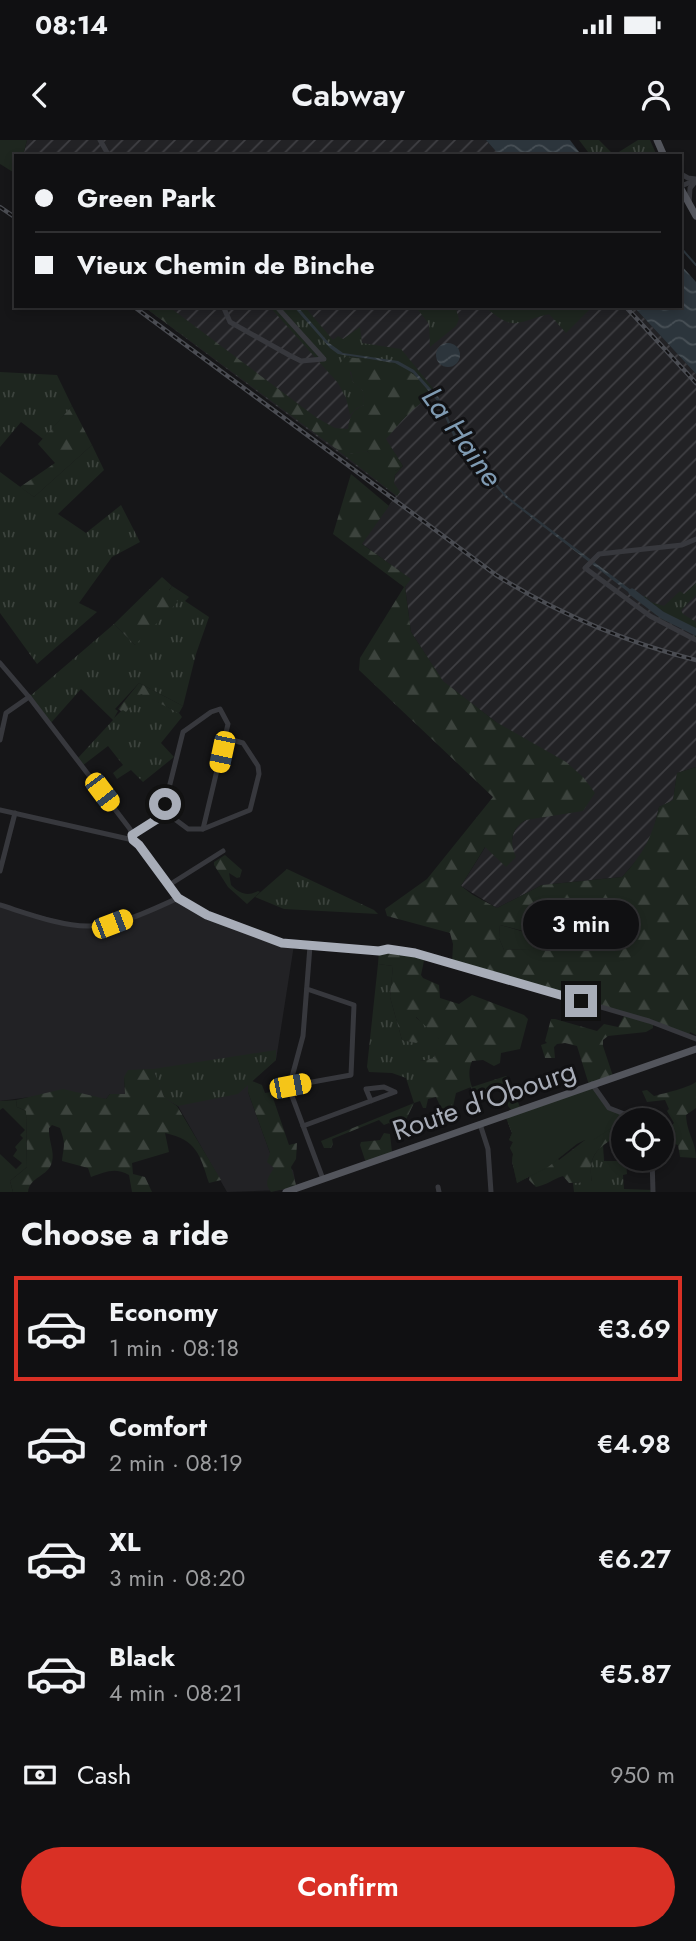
<!DOCTYPE html>
<html lang="en">
<head>
<meta charset="utf-8">
<style>
	:root { --surface:#101012; --page:#19191b; --text:#f1f3f6; --muted:#9c9d9f; --line:#303032; --accent:#d93025 }
	body { margin:0; font-family:Jost,sans-serif; background:var(--page); color:var(--text); height:100vh; display:flex; flex-direction:column; font-size:26px; white-space:nowrap }
	* { box-sizing:border-box; margin:0 }
	p { font-size:23px; color:var(--muted) }
	.icon { flex:none; width:38px; height:38px; fill:none; stroke:currentColor; stroke-width:2; stroke-linecap:round; stroke-linejoin:round }
	.map { position:relative; height:1052px; overflow:hidden }
	.drawer { display:flex; flex-direction:column; background:var(--surface); flex:1 }
	.drawer>* { flex:none }
	.top-card { position:absolute; left:14px; top:14px; width:668px; height:154px; border-radius:0px; box-shadow:0 4px 10px #0003,0 0 0 2px var(--line); display:grid; align-content:center; height:154px; padding:0 21px; background:var(--surface) }
	.tools { position:absolute; left:611px; top:968px; display:grid; gap:14px }
	.tools a { display:grid; place-items:center; width:63px; height:63px; border-radius:50%; background:var(--surface); box-shadow:0 4px 10px #0003,0 0 0 2px var(--line); font-size:35px }
	.end { position:absolute; width:32px; height:32px; margin:-16px; border:9px solid #a8adb8; background:#111; box-shadow:0 0 0 4px #111 }
	.from { border-radius:50% }
	.bubble { position:absolute; height:49px; border-radius:24px; background:var(--surface); box-shadow:0 4px 10px #0003,0 0 0 2px var(--line); font-size:23px; font-weight:600; line-height:49px; text-align:center }
	.car { position:absolute; width:21px; height:42px; margin:-21px -10px; border-radius:9px; box-shadow:0 0 5px 2px #0007; background:linear-gradient(#f5c518 24%,#345 0 40%,#f5c518 0 76%,#345 0 86%,#f5c518 0) }
	.top-card b { display:flex; align-items:center; gap:24px; height:66px; font-size:26px }
	.top-card b+b { border-top:2px solid var(--line) }
	.top-card i { width:18px; height:18px; background:var(--text) }
	ul { padding:0; list-style:none }
	li { display:flex; align-items:center; gap:21px; height:105px; margin:0 14px 10px; padding:0 7px; border:4px solid transparent; border-radius:0px }
	li div { flex:1 }
	li b { display:block; font-size:26px }
	li em { font-style:normal; font-weight:600 }
	li.active { border-color:var(--accent) }
	li>.icon { width:63px; height:63px; stroke-width:1.5 }
	h2 { padding:0 21px; font-size:32px; line-height:84px }
	.pay { display:flex; align-items:center; gap:18px; height:77px; padding:0 21px; font-size:26px }
	.pay p { margin-inline-start:auto }
	.cta { display:flex; gap:14px; margin-top:auto; padding:14px 21px }
	.cta a { flex:1; height:80px; border-radius:42px; background:var(--accent); color:#fff; font-size:28px; font-weight:600; line-height:80px; text-align:center }
	.status { display:flex; justify-content:space-between; align-items:center; height:49px; padding:0 35px; background:var(--surface); direction:ltr }
	.status svg { height:19px; fill:currentColor }
	header { display:flex; justify-content:space-between; align-items:center; height:91px; padding:0 21px; background:var(--surface); font-size:32px; font-weight:600 }
	.map>svg:first-child { display:block }
	.built { fill:#222225 }
	.industrial { fill:url(#industrial-furrows); fill-rule:evenodd }
	.grass { fill:url(#grass-tufts) }
	.forest { fill:url(#forest-firs); fill-rule:evenodd }
	.park { fill:#1e261f }
	.water { fill:url(#water-waves) }
	.lines { fill:none; stroke-linecap:round; stroke-linejoin:round }
	.stream { stroke:#2c353c; stroke-width:2 }
	.river { stroke:#2c353c; stroke-width:7 }
	.minor { stroke:#37383d; stroke-width:5 }
	.major { stroke:#53555c; stroke-width:7 }
	.rail-casing { stroke:#4a4c52; stroke-width:4.5 }
	.rail { stroke:#111113; stroke-width:2; stroke-dasharray:5; stroke-linecap:butt }
	.route { stroke:#a8adb8; stroke-width:9 }
	.labels { text-anchor:middle; stroke-width:6; stroke-linejoin:round; paint-order:stroke }
	.street-label { font-size:28px; fill:#a8adb8; stroke:#111113 }
	.water-label { font-size:30px; font-style:italic; fill:#7f9bb3; stroke:#111113 }
</style>
</head>
<body>
<div class="status"><b>08:14</b><svg viewBox="0 0 49 12"><path d="M0 12V9h3v3zM5 12V6h3v6zM10 12V3h3v9zM15 12V0h3v12zM26 1h20v11H26zM47 4h2v5h-2z"/></svg></div>
<header><svg class="icon" aria-label="back" viewBox="0 0 24 24"><path d="M15 5l-7 7 7 7"/></svg>Cabway<svg class="icon" aria-label="person" viewBox="0 0 24 24"><circle cx="12" cy="8" r="4"/><path d="M4 21q1-7 8-7t8 7"/></svg></header>
<div class="map">
<svg width="696" height="1052" viewBox="0 0 696 1052">
	<defs>
		<pattern id="industrial-furrows" width="10" height="10" patternUnits="userSpaceOnUse" patternTransform="scale(1.75)"><rect width="10" height="10" fill="#222225"/><path d="M-1 1l2-2M0 10L10 0M9 11l2-2" fill="none" stroke="#3f3f43"/></pattern>
		<pattern id="grass-tufts" width="24" height="20" patternUnits="userSpaceOnUse" patternTransform="scale(1.75)"><rect width="24" height="20" fill="#1e261f"/><path d="M3 7l-1-3M5 7V3M7 7l1-3M15 17l-1-3M17 17v-4M19 17l1-3" fill="none" stroke="#3c433d"/></pattern>
		<pattern id="forest-firs" width="22" height="20" patternUnits="userSpaceOnUse" patternTransform="scale(1.75)"><rect width="22" height="20" fill="#1e261f"/><path d="M5 1l3.5 6h-7zM16 11l3.5 6h-7z" fill="#3c433d"/></pattern>
		<pattern id="water-waves" width="16" height="10" patternUnits="userSpaceOnUse" patternTransform="scale(1.75)"><rect width="16" height="10" fill="#2c353c"/><path d="M0 5q4-4 8 0t8 0" fill="none" stroke="#485056"/></pattern>
	</defs>
	<rect width="100%" height="100%" fill="#161618"/>
	<polygon class="built" points="178,758 195,769 294,805 276,920 248,944 248,952 270,1013 293,1030 296,1045 283,1050 227,1052 178,966 124,937 125,954 110,954 106,959 38,956 0,961 0,765 77,785 112,784"/>
	<g class="industrial">
		<polygon points="27,0 486,0 500,16 23,16"/>
		<path d="M143 166H633L696 234V627L677 633 673 661 659 667 653 692 642 714 622 737 542 745 497 768 461 746 486 706 511 707 513 694 518 685 526 680 496 582 443 542 411 492 405 447 410 439 361 403 396 356ZM403 279 385 299 403 326 395 335 394 343 367 311Z"/>
	</g>
	<g class="grass">
		<polygon points="579,0 599,0 614,15 638,0 650,0 657,16 591,16"/>
		<polygon points="269,166 304,166 333,200 338,196 343,199 360,187 362,203 401,209 432,247 436,252 434,255 389,222 345,217 353,242 363,251 364,265 357,268 350,275 346,258 338,243"/>
		<polygon points="415,166 455,166 459,179 456,186 430,207 429,184"/>
		<path d="M484 166H593L566 193 549 174C514 183 514 192 484 166Z"/>
		<polygon points="0,232 57,235 72,266 43,299 21,282 0,307"/>
		<polygon points="92,305 104,330 58,374 86,393 121,365 140,402 112,417 79,463 97,472 37,524 0,473 0,332 34,357"/>
		<polygon points="335,308 349,314 366,311 395,331 403,326 395,335 394,343 400,352 397,356"/>
		<polygon points="696,443 696,455 681,470 683,474 696,482 696,501 694,494 662,479 640,462 645,456 651,462 664,466 680,451 684,454"/>
		<polygon points="172,446 189,457 185,461 209,477 196,514 183,566 139,543 115,569 118,571 114,578 123,569 126,571 141,553 179,573 182,577 161,603 174,617 143,642 131,630 117,639 113,633 123,625 108,606 82,626 77,619 113,580 81,549 50,584 29,557 114,484 135,505"/>
		<polygon points="287,729 374,770 378,774 284,769 255,757"/>
		<polygon points="500,785 535,795 537,801 533,809 504,810 499,798"/>
		<polygon points="378,824 393,826 390,857 402,900 416,903 415,877 430,888 440,900 434,918 420,921 420,961 414,963 406,938 392,933 369,932 367,927"/>
		<polygon points="276,910 276,920 238,954 178,966 164,957 153,929"/>
		<path d="M603 1005 604 1021H626L627 1034 623 1035 624 1049 653 1050V1052H574L573 1043 592 1041C589 1025 591 1016 603 1005Z"/>
	</g>
	<g class="forest">
		<path d="M143 166H168L317 278 335 288 348 289C350 276 352 270 364 265L363 251 353 242 351 232 338 226 345 217C391 222 402 218 434 255 414 265 401 282 386 299L403 326 395 331 386 333 367 311 349 314 335 308Z"/>
		<polygon points="72,266 92,305 34,357 20,347 55,323 38,304"/>
		<path d="M351 334 389 366 362 404 411 439 405 447 411 492 443 541 496 582 566 622 583 637 595 653 583 671 526 680C511 688 509 703 516 717L506 727 485 707 461 746 473 755 497 768 542 745 622 737C643 714 652 698 659 667L673 660 677 633 696 627V895L690 892 689 896 653 884V888L646 892 608 896 603 900V906L613 936 592 944 618 984 611 989 619 994C598 1009 587 1014 592 1042L569 1043 563 1036C553 1039 547 1045 536 1047L529 1040 530 1036 517 1043 512 1021 513 1014 510 1008 513 1002 509 1000 512 993 505 975 513 972 508 966 506 948 503 946 474 955 471 947 456 953 452 971 443 972 436 957 428 959 426 968H423L420 961V921L434 918 439 899 416 877V887L421 891 424 899 416 903 402 900 390 857 393 826 378 824 379 811 425 816 421 835 423 838 439 845 440 858 459 864 472 855 524 875 528 879 520 909 501 913 500 923 494 926 483 920 472 921C468 930 469 939 472 947L506 936 509 938 521 970 559 1020 585 1000 589 945 577 906 565 903 557 904 554 907 555 918H545L541 905 547 903 545 901 551 879H555L597 891 604 884 618 887 625 874 452 824 453 804 450 793 387 776 385 769 427 739 493 657 359 530 360 518 404 447 333 394ZM500 785 535 794 537 801 533 809 504 810 499 798Z"/>
		<polygon points="162,437 172,446 169,450 178,462 135,505 114,484"/>
		<polygon points="139,543 183,566 179,573 141,554 126,572 123,570 121,571 118,569"/>
		<path d="M225 715 242 730 240 737 237 738 229 733 231 745C239 753 247 757 258 751L260 752 247 764 228 747 214 725V722Z"/>
		<path d="M153 929 164 957 177 966 221 1040 209 1043C200 1015 197 1000 165 993L169 1012 132 1023 133 1034 145 1037 152 1052H132L129 1035C115 1027 105 1032 91 1037L88 1028 62 1021C64 1004 66 1006 60 988L52 985 49 988C48 999 55 1012 52 1022 48 1037 30 1036 28 1052H13L10 1041 27 1027 26 971 17 967 16 960 63 949 106 959 110 954H125L124 937 128 930Z"/>
		<path d="M252 941 262 945 265 953 271 952 289 1005 297 1003 296 1019 291 1027 296 1045 293 1047 271 1052C263 1043 269 1036 274 1028L267 1022 270 1013 248 952V944Z"/>
		<path d="M696 942V968L686 975C687 994 696 1002 696 1018L680 1017 678 1005 668 1002 666 991 674 983 667 971 669 969 665 960 647 962 642 951 647 950 654 956C665 953 688 948 696 942Z"/>
		<polygon points="414,963 401,990 396,990 389,983 384,985 379,980 332,999 333,1004 331,1008 324,1008 321,1001"/>
		<polygon points="384,993 390,994 392,1012 368,1021 365,1020 360,1005 361,1002 380,1000"/>
	</g>
	<g class="park">
		<polygon points="0,0 27,0 23,16 16,16 16,34 0,24"/>
		<polygon points="592,944 609,968 621,973 618,984 593,1000 585,1000 577,1004 548,1027 517,1043 512,1021 513,1014 510,1008 513,1002 509,1000 512,993 505,975"/>
		<polygon points="16,960 17,967 26,971 27,1027 10,1041 13,1052 0,1052 0,1014 16,1029 22,1023 13,1016 17,1010 15,1007 23,998 20,995 25,990 3,968 0,970 0,961"/>
	</g>
	<g class="water">
		<polygon points="486,0 570,0 582,16 500,16"/>
		<polygon points="681,125 696,142 696,234 633,166 681,166"/>
		<polygon points="293,166 297,166 329,203 343,213 398,221 414,230 439,258 458,300 508,357 639,456 636,458 506,358 456,302 439,263 413,233 395,223 338,214 330,208"/>
		<circle cx="448" cy="215" r="12"/>
	</g>
	<g class="lines">
		<polyline class="stream" points="681,108 696,125"/>
		<polyline class="river" points="632,452 662,475 696,492"/>
		<g class="minor">
			<polyline points="100,0 109,16"/>
			<polyline points="681,34 688,38 696,39"/>
			<polyline points="681,46 696,40"/>
			<polyline points="689,64 690,48 696,41"/>
			<polyline points="193,166 195,167"/>
			<polyline points="223,166 230,182 289,215 301,221 324,219"/>
			<polyline points="276,166 323,218"/>
			<polyline points="696,399 682,405 599,414 585,428 650,476 696,500"/>
			<polyline points="0,523 29,557 130,689 133,700 139,705 178,758 207,775 282,803 379,811 388,809 415,813 649,881 696,899"/>
			<polyline points="0,600 6,573 29,557"/>
			<polyline points="0,670 133,700"/>
			<polyline points="203,689 250,670 259,634 258,626 243,603 225,598"/>
			<polyline points="132,695 162,676 168,674 188,689 203,689 228,584 220,569 211,572 183,592 162,676"/>
			<polyline points="0,731 15,673"/>
			<polyline points="169,745 223,711"/>
			<path d="M0 765C26 773 63 787 90 786 119 786 152 770 178 758"/>
			<polyline points="310,806 303,896 289,948 323,1039"/>
			<polyline points="592,944 609,968 640,980"/>
			<polyline points="290,946 351,935 354,865 307,849"/>
			<polyline points="480,984 488,1009 491,1052"/>
			<polyline points="303,986 395,952 384,947 366,949 371,961"/>
			<polyline points="652,1018 653,1052"/>
			<polyline points="438,1047 439,1052"/>
		</g>
		<g class="major">
			<polyline points="657,0 664,16"/>
			<polyline points="681,49 696,76"/>
			<polyline points="286,1052 696,909"/>
		</g>
		<g class="rail-casing">
			<g id="rail">
				<polyline points="0,67 16,78"/>
				<path d="M133 166 496 435C559 474 625 502 696 520"/>
				<polyline points="625,166 696,243"/>
			</g>
		</g>
		<use href="#rail" class="rail"/>
	</g>
	<g class="lines">
		<polyline class="route" points="165,664 162,676 132,695 133,700 139,705 178,758 207,775 282,803 379,811 388,809 415,813 581,861"/>
	</g>
	<g class="labels">
		<g class="street-label">
			<text transform="translate(484 960) rotate(-19)" y="10">Route d'Obourg</text>
		</g>
		<g class="water-label">
			<text transform="translate(462 297) rotate(54)" y="10">La Haine</text>
		</g>
	</g>
</svg>
<div class="tools">
<a><svg class="icon" aria-label="locate" viewBox="0 0 24 24"><circle cx="12" cy="12" r="6"/><path d="M12 2v4M12 18v4M2 12h4M18 12h4"/></svg></a>
</div>
<i class="end from" style="left:165px;top:664px"></i>
<i class="end" style="left:581px;top:861px"></i>
<div class="bubble" style="left:523px;top:760px;width:116px">3 min</div>
<i class="car" style="left:222px;top:612px;rotate:192deg"></i>
<i class="car" style="left:102px;top:652px;rotate:143deg"></i>
<i class="car" style="left:112px;top:784px;rotate:69deg"></i>
<i class="car" style="left:290px;top:946px;rotate:79deg"></i>
<div class="top-card">
<b><i class="from"></i>Green Park</b>
<b><i></i>Vieux Chemin de Binche</b>
</div>
</div>
<section class="drawer">
<h2>Choose a ride</h2>
<ul>
<li class="active"><svg class="icon" aria-label="car" viewBox="0 0 24 24"><path d="M5 17H2v-5l4-1 3-4h7l3 4 3 1v5h-3M9 17h6M6 11h13"/><circle cx="7" cy="17" r="2"/><circle cx="17" cy="17" r="2"/></svg><div><b>Economy</b><p>1 min · 08:18</p></div><em>€3.69</em></li>
<li><svg class="icon" aria-label="car" viewBox="0 0 24 24"><path d="M5 17H2v-5l4-1 3-4h7l3 4 3 1v5h-3M9 17h6M6 11h13"/><circle cx="7" cy="17" r="2"/><circle cx="17" cy="17" r="2"/></svg><div><b>Comfort</b><p>2 min · 08:19</p></div><em>€4.98</em></li>
<li><svg class="icon" aria-label="car" viewBox="0 0 24 24"><path d="M5 17H2v-5l4-1 3-4h7l3 4 3 1v5h-3M9 17h6M6 11h13"/><circle cx="7" cy="17" r="2"/><circle cx="17" cy="17" r="2"/></svg><div><b>XL</b><p>3 min · 08:20</p></div><em>€6.27</em></li>
<li><svg class="icon" aria-label="car" viewBox="0 0 24 24"><path d="M5 17H2v-5l4-1 3-4h7l3 4 3 1v5h-3M9 17h6M6 11h13"/><circle cx="7" cy="17" r="2"/><circle cx="17" cy="17" r="2"/></svg><div><b>Black</b><p>4 min · 08:21</p></div><em>€5.87</em></li>
</ul>
<div class="pay"><svg class="icon" aria-label="cash" viewBox="0 0 24 24"><path d="M3 7h18v10H3z"/><circle cx="12" cy="12" r="2"/></svg>Cash<p>950 m</p></div>
<div class="cta"><a>Confirm</a></div>
</section>
</body>
</html>
